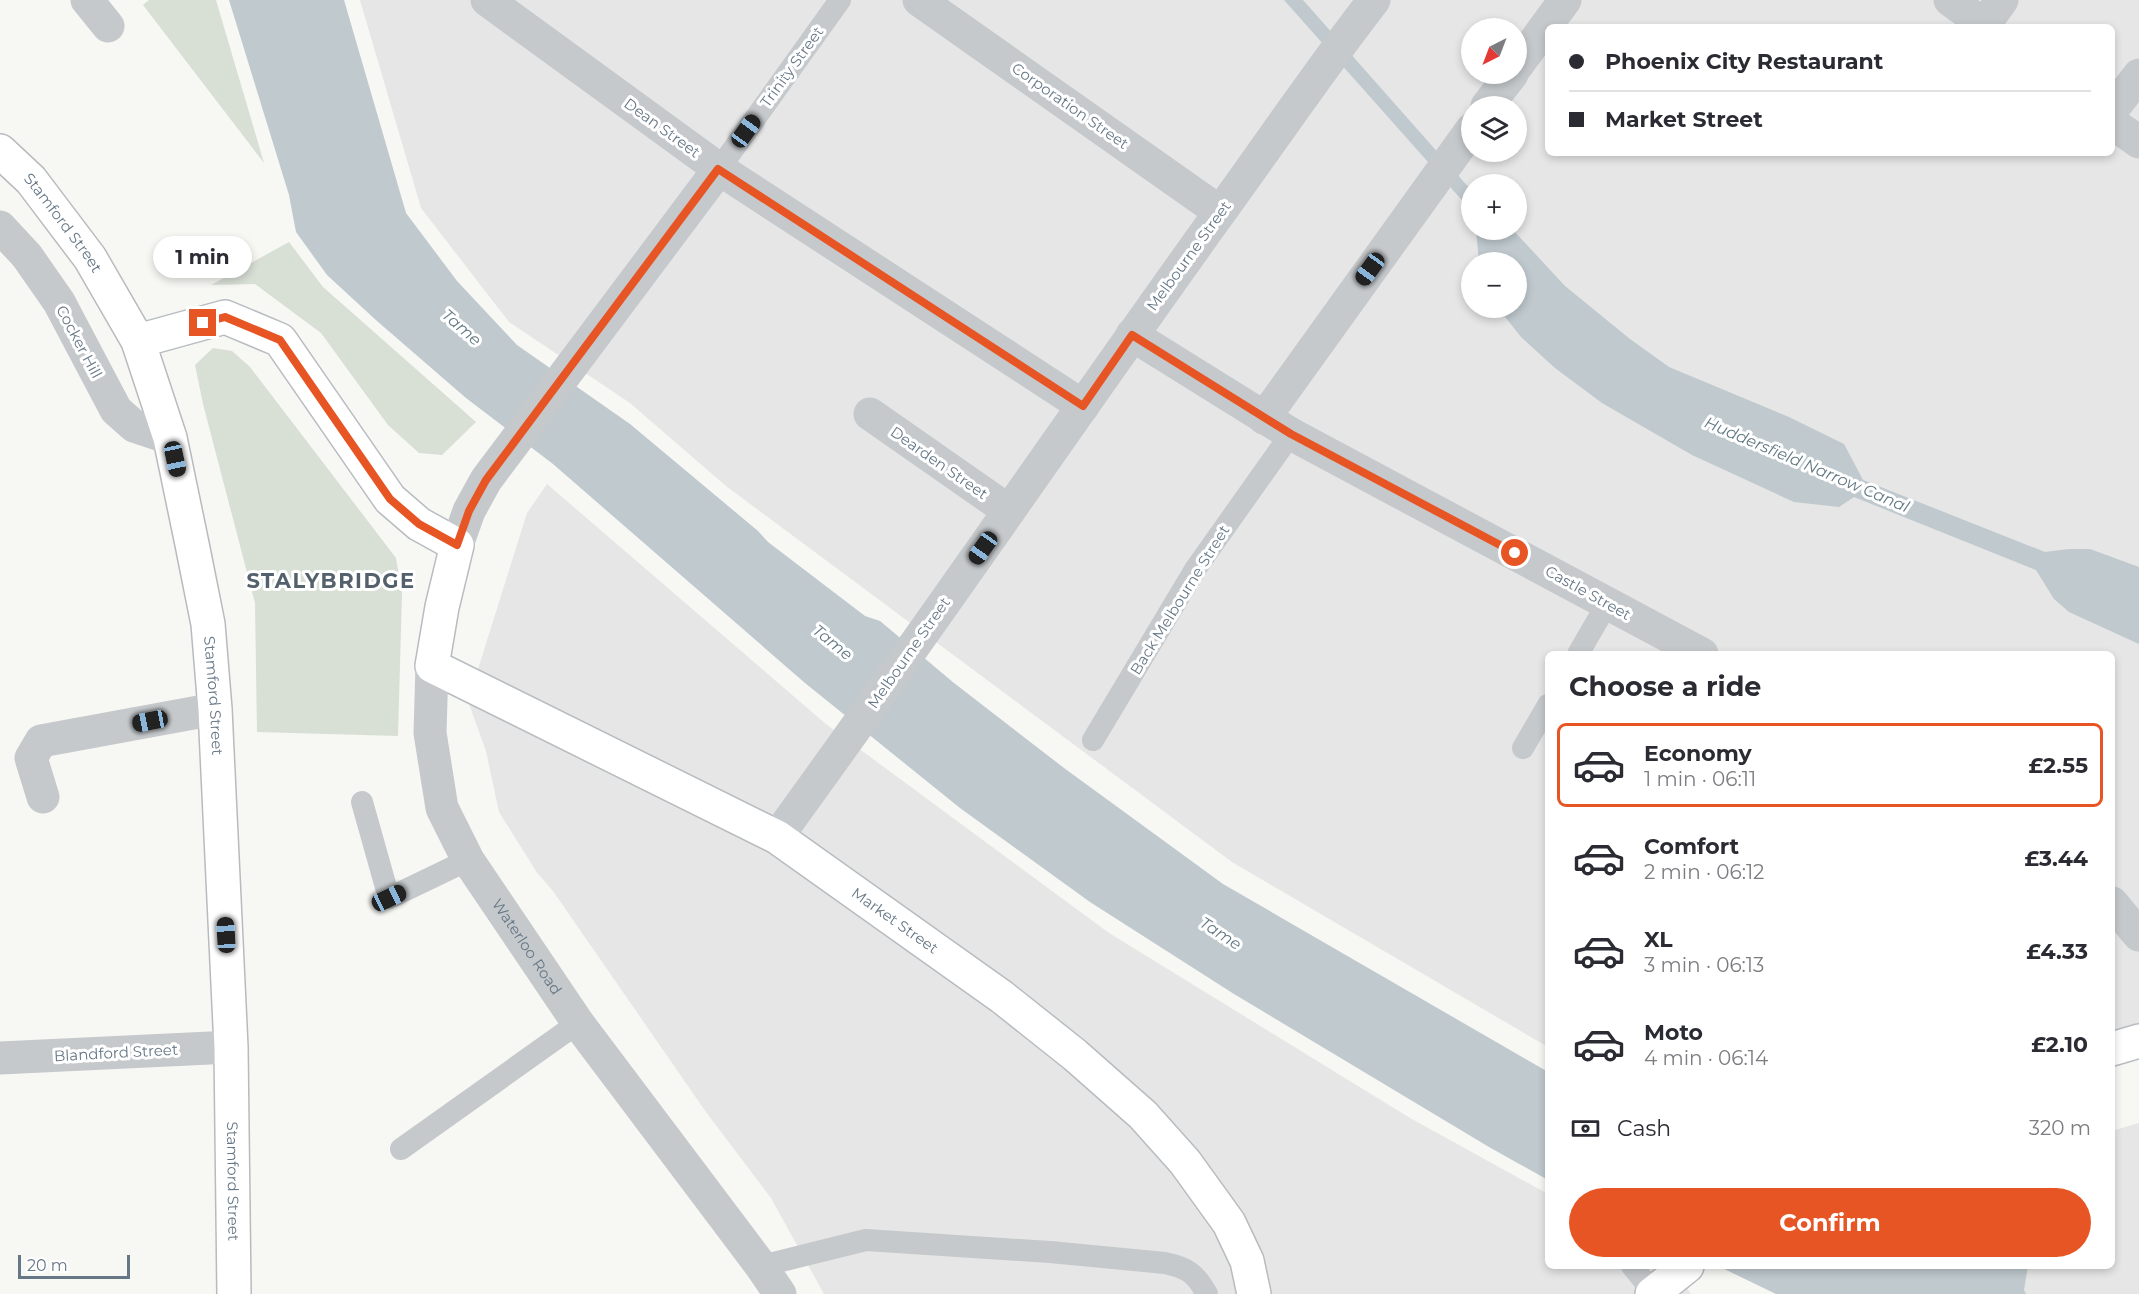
<!DOCTYPE html>
<html lang="en">
<head>
<meta charset="utf-8">
<style>
	:root { --surface:#fff; --page:#f7f7f7; --text:#2b2b33; --muted:#7c7c81; --line:#e1e1e2; --accent:#e75525 }
	body { margin:0; font-family:Montserrat,sans-serif; background:var(--page); color:var(--text); height:100vh; display:flex; flex-direction:column; font-size:22px; white-space:nowrap }
	* { box-sizing:border-box; margin:0 }
	p { font-size:20px; color:var(--muted) }
	.icon { flex:none; width:33px; height:33px; fill:none; stroke:currentColor; stroke-width:2; stroke-linecap:round; stroke-linejoin:round }
	.map { position:relative; flex:1; overflow:hidden }
	.drawer { position:absolute; left:1545px; top:651px; width:570px; height:618px; display:flex; flex-direction:column; background:var(--surface); border-radius:9px; box-shadow:0 3px 9px #0003 }
	.drawer>* { flex:none }
	.hud { position:absolute; left:1545px; top:24px; width:570px; height:132px; border-radius:9px; box-shadow:0 3px 9px #0003; display:grid; align-content:center; height:132px; padding:0 24px; background:var(--surface) }
	.needle { width:39px; rotate:222deg }
	.fabs { position:absolute; left:1461px; top:18px; display:grid; gap:12px }
	.fabs a { display:grid; place-items:center; width:66px; height:66px; border-radius:50%; background:var(--surface); box-shadow:0 3px 9px #0003; font-size:30px }
	.scale { position:absolute; left:18px; bottom:15px; width:112px; box-sizing:border-box; padding-left:6px; border:3px solid #667786; border-top:0; font-size:16px; line-height:21px; white-space:nowrap; color:#667786; -webkit-text-stroke:4px #fff; paint-order:stroke }
	.end { position:absolute; width:27px; height:27px; margin:-14px; border:8px solid #e75525; background:#fff; box-shadow:0 0 0 3px #fff }
	.from { border-radius:50% }
	.bubble { position:absolute; height:42px; border-radius:21px; background:var(--surface); box-shadow:0 3px 9px #0003; font-size:20px; font-weight:700; line-height:42px; text-align:center }
	.car { position:absolute; width:18px; height:36px; margin:-18px -9px; border-radius:8px; box-shadow:0 0 4px 2px #0007; background:linear-gradient(#222 24%,#8ab4d8 0 40%,#222 0 76%,#8ab4d8 0 86%,#222 0) }
	.hud b { display:flex; align-items:center; gap:21px; height:57px; font-size:22px }
	.hud b+b { border-top:2px solid var(--line) }
	.hud i { width:15px; height:15px; background:var(--text) }
	ul { padding:0; list-style:none }
	li { display:flex; align-items:center; gap:18px; height:84px; margin:0 12px 9px; padding:0 12px; border:3px solid transparent; border-radius:9px }
	li div { flex:1 }
	li b { display:block; font-size:22px }
	li em { font-style:normal; font-weight:700 }
	li.on { border-color:var(--accent) }
	li>.icon { width:54px; height:54px; stroke-width:1.5 }
	h2 { padding:0 24px; font-size:27px; line-height:72px }
	.pay { display:flex; align-items:center; gap:15px; height:66px; padding:0 24px; font-size:22px }
	.pay p { margin-inline-start:auto }
	.action { display:flex; gap:12px; margin-top:auto; padding:12px 24px }
	.action a { flex:1; height:69px; border-radius:36px; background:var(--accent); color:#fff; font-size:24px; font-weight:700; line-height:69px; text-align:center }
	.map>svg:first-child { display:block }
	.built { fill:#e5e6e5; fill-rule:evenodd }
	.green { fill:#d8dfd5 }
	.water { fill:#bfc9ce }
	.lines { fill:none; stroke-linecap:round; stroke-linejoin:round }
	.secondary-casing { stroke:#b7bcc1; stroke-width:36 }
	.highway-casing { stroke:#b8bbbe; stroke-width:36 }
	.lane { stroke:#c5c9cc; stroke-width:22 }
	.street { stroke:#c5c9cc; stroke-width:33 }
	.secondary { stroke:#fff; stroke-width:33 }
	.highway { stroke:#fff; stroke-width:33 }
	.route { stroke:#e75525; stroke-width:8 }
	.labels { text-anchor:middle; stroke-width:6; stroke-linejoin:round; paint-order:stroke }
	.street-label { font-size:15px; fill:#667786; stroke:#fff }
	.water-label { font-size:16px; font-style:italic; fill:#627882; stroke:#fff }
	.district-label { font-size:21px; font-weight:bold; letter-spacing:1.5px; fill:#54606b; stroke:#fff }
</style>
</head>
<body>
<div class="map">
<svg width="2139" height="1294" viewBox="0 0 2139 1294">
	<rect width="100%" height="100%" fill="#f7f7f4"/>
	<g class="built">
		<path d="M360 0H2139V1023L2112 1030V654H1548V1047L1232 862 726 486 630 403 509 322 421 208ZM1548 27H2112V153H1548ZM1472 28H1516V74H1472ZM1472 106H1516V152H1472ZM1472 184H1516V230H1472ZM1472 262H1516V308H1472Z"/>
		<polygon points="547,484 827,725 1109,933 1410,1118 1548,1194 1548,1266 1673,1266 1691,1294 824,1294 771,1198 706,1112 553,891 538,874 499,812 486,751 468,701 527,513"/>
		<polygon points="2139,1123 2139,1294 1798,1294 1817,1266 2112,1266 2112,1131"/>
	</g>
	<g class="green">
		<polygon points="149,0 216,0 264,163 143,5"/>
		<polygon points="289,242 323,287 476,422 442,455 419,453 388,425 321,333 255,284 211,285"/>
		<polygon points="213,348 232,351 250,367 396,558 402,593 398,736 257,732 255,603 203,404 195,365"/>
	</g>
	<g class="water">
		<polygon points="229,0 344,0 406,213 457,281 517,345 630,424 758,531 768,542 865,616 880,621 954,683 1064,768 1223,884 1548,1072 1548,1180 1489,1147 1234,994 1090,902 960,808 805,683 553,464 466,398 377,321 327,275 296,232 289,195"/>
		<polygon points="1284,0 1303,0 1471,190 1471,215 1468,207"/>
		<polygon points="1476,230 1513,230 1565,286 1630,339 1669,367 1789,417 1844,444 1863,480 2045,552 2069,549 2090,549 2139,567 2139,644 2069,612 2054,599 2036,570 1854,497 1839,507 1794,502 1692,455 1602,403 1555,368 1521,337 1498,308 1516,308 1516,262 1479,262"/>
		<polygon points="1718,1266 2028,1266 2024,1290 2026,1294 1776,1294"/>
	</g>
	<g class="lines">
		<g class="secondary-casing">
			<g id="secondary">
				<path id="s2" d="M138 341 225 317 280 340 390 499 419 524 457 545 442 607 432 666 777 837 1002 997 1075 1055 1143 1115 1185 1162 1229 1223 1247 1261 1254 1294"/>
				<polyline points="2112,1049 2139,1041"/>
				<polyline points="1652,1294 1687,1266"/>
			</g>
		</g>
		<g class="highway-casing">
			<g id="highway">
				<path id="s3" d="M0 151 31 180 90 258 138 341 170 438 192 544 208 624 215 709 231 1047 234 1294"/>
			</g>
		</g>
		<g class="lane">
			<polyline points="719,169 840,0"/>
			<polyline points="1578,654 1607,604"/>
			<polyline points="1093,740 1196,568 1291,434"/>
			<polyline points="1523,748 1548,705"/>
			<polyline points="362,802 389,898 468,860"/>
			<polyline points="401,1149 578,1023"/>
			<path d="M761 1266 866 1240 1050 1252 1165 1263C1188 1268 1195 1273 1207 1294"/>
			<polyline points="1632,1266 1654,1293"/>
		</g>
		<g class="street">
			<polyline points="87,0 108,26"/>
			<polyline points="487,0 719,169 1083,406"/>
			<polyline points="919,0 1220,212"/>
			<polyline points="1950,0 1987,27"/>
			<polyline points="1984,25 2002,0"/>
			<polyline points="1516,67 1565,0"/>
			<polyline points="1487,106 1512,74"/>
			<polyline points="2112,110 2139,75"/>
			<polyline points="2112,123 2139,142"/>
			<polyline points="0,227 27,256 59,302 116,410 134,426 170,438"/>
			<polyline points="1132,335 1291,434 1702,654"/>
			<polyline points="870,414 1009,511"/>
			<polyline points="1264,418 1472,129"/>
			<polyline points="457,545 469,511 486,480 719,169"/>
			<path id="s1" d="M432 666 430 733 442 808 468 860 578 1023 761 1266 780 1294"/>
			<polyline points="43,797 31,758 41,741 215,709"/>
			<path d="M777 837C925 634 1067 426 1213 222 1267 148 1318 72 1374 0"/>
			<polyline points="2112,903 2139,935"/>
			<polyline points="0,1058 231,1047"/>
		</g>
		<use href="#secondary" class="secondary"/>
		<use href="#highway" class="highway"/>
	</g>
	<g class="lines">
		<polyline class="route" points="203,323 225,317 280,340 390,499 419,524 457,545 469,511 486,480 718,169 1083,406 1132,335 1291,434 1515,553"/>
	</g>
	<g class="labels">
		<g class="street-label">
			<text transform="translate(792 67) rotate(-54)" y="5">Trinity Street</text>
			<text transform="translate(1070 106) rotate(35)" y="5">Corporation Street</text>
			<text transform="translate(662 128) rotate(36)" y="5">Dean Street</text>
			<text dy="5" stroke="none"><textPath href="#s3" startOffset="96">Stamford Street</textPath></text>
			<text transform="translate(1189 256) rotate(-54)" y="5">Melbourne Street</text>
			<text transform="translate(79 342) rotate(62)" y="5">Cocker Hill</text>
			<text transform="translate(939 463) rotate(35)" y="5">Dearden Street</text>
			<text transform="translate(1588 593) rotate(29)" y="5">Castle Street</text>
			<text transform="translate(1180 600) rotate(-58)" y="5">Back Melbourne Street</text>
			<text transform="translate(909 653) rotate(-55)" y="5">Melbourne Street</text>
			<text dy="5" stroke="none"><textPath href="#s3" startOffset="600">Stamford Street</textPath></text>
			<text dy="5" stroke="none"><textPath href="#s2" startOffset="1078">Market Street</textPath></text>
			<text dy="5" stroke="none"><textPath href="#s1" startOffset="306">Waterloo Road</textPath></text>
			<text transform="translate(116 1053) rotate(-3)" y="5">Blandford Street</text>
			<text dy="5" stroke="none"><textPath href="#s3" startOffset="1086">Stamford Street</textPath></text>
		</g>
		<g class="water-label">
			<text transform="translate(462 327) rotate(41)" y="6">Tame</text>
			<text transform="translate(1807 464) rotate(23)" y="6">Huddersfield Narrow Canal</text>
			<text transform="translate(833 642) rotate(39)" y="6">Tame</text>
			<text transform="translate(1221 933) rotate(33)" y="6">Tame</text>
		</g>
		<g class="district-label">
			<text x="331" y="588">STALYBRIDGE</text>
		</g>
	</g>
</svg>
<div class="fabs">
<a><svg class="needle" viewBox="-14 -14 28 28"><path d="M0-13l5 13h-10z" fill="#e53935"/><path d="M0 13l5-13h-10z" fill="#7c7c81"/></svg></a>
<a><svg class="icon" aria-label="layers" viewBox="0 0 24 24"><path d="M12 4l9 5-9 5-9-5zM3 14l9 5 9-5"/></svg></a>
<a>+</a>
<a>−</a>
</div>
<div class="scale">20 m</div>
<i class="end from" style="left:1515px;top:553px"></i>
<i class="end" style="left:203px;top:323px"></i>
<div class="bubble" style="left:153px;top:236px;width:99px">1 min</div>
<i class="car" style="left:746px;top:131px;rotate:36deg"></i>
<i class="car" style="left:1370px;top:269px;rotate:216deg"></i>
<i class="car" style="left:175px;top:459px;rotate:168deg"></i>
<i class="car" style="left:983px;top:548px;rotate:215deg"></i>
<i class="car" style="left:150px;top:721px;rotate:259deg"></i>
<i class="car" style="left:389px;top:898px;rotate:65deg"></i>
<i class="car" style="left:226px;top:935px;rotate:357deg"></i>
<div class="hud">
<b><i class="from"></i>Phoenix City Restaurant</b>
<b><i></i>Market Street</b>
</div>
<section class="drawer">
<h2>Choose a ride</h2>
<ul>
<li class="on"><svg class="icon" aria-label="car" viewBox="0 0 24 24"><path d="M5 17H2v-5l4-1 3-4h7l3 4 3 1v5h-3M9 17h6M6 11h13"/><circle cx="7" cy="17" r="2"/><circle cx="17" cy="17" r="2"/></svg><div><b>Economy</b><p>1 min · 06:11</p></div><em>£2.55</em></li>
<li><svg class="icon" aria-label="car" viewBox="0 0 24 24"><path d="M5 17H2v-5l4-1 3-4h7l3 4 3 1v5h-3M9 17h6M6 11h13"/><circle cx="7" cy="17" r="2"/><circle cx="17" cy="17" r="2"/></svg><div><b>Comfort</b><p>2 min · 06:12</p></div><em>£3.44</em></li>
<li><svg class="icon" aria-label="car" viewBox="0 0 24 24"><path d="M5 17H2v-5l4-1 3-4h7l3 4 3 1v5h-3M9 17h6M6 11h13"/><circle cx="7" cy="17" r="2"/><circle cx="17" cy="17" r="2"/></svg><div><b>XL</b><p>3 min · 06:13</p></div><em>£4.33</em></li>
<li><svg class="icon" aria-label="car" viewBox="0 0 24 24"><path d="M5 17H2v-5l4-1 3-4h7l3 4 3 1v5h-3M9 17h6M6 11h13"/><circle cx="7" cy="17" r="2"/><circle cx="17" cy="17" r="2"/></svg><div><b>Moto</b><p>4 min · 06:14</p></div><em>£2.10</em></li>
</ul>
<div class="pay"><svg class="icon" aria-label="cash" viewBox="0 0 24 24"><path d="M3 7h18v10H3z"/><circle cx="12" cy="12" r="2"/></svg>Cash<p>320 m</p></div>
<div class="action"><a>Confirm</a></div>
</section>
</div>
</body>
</html>
